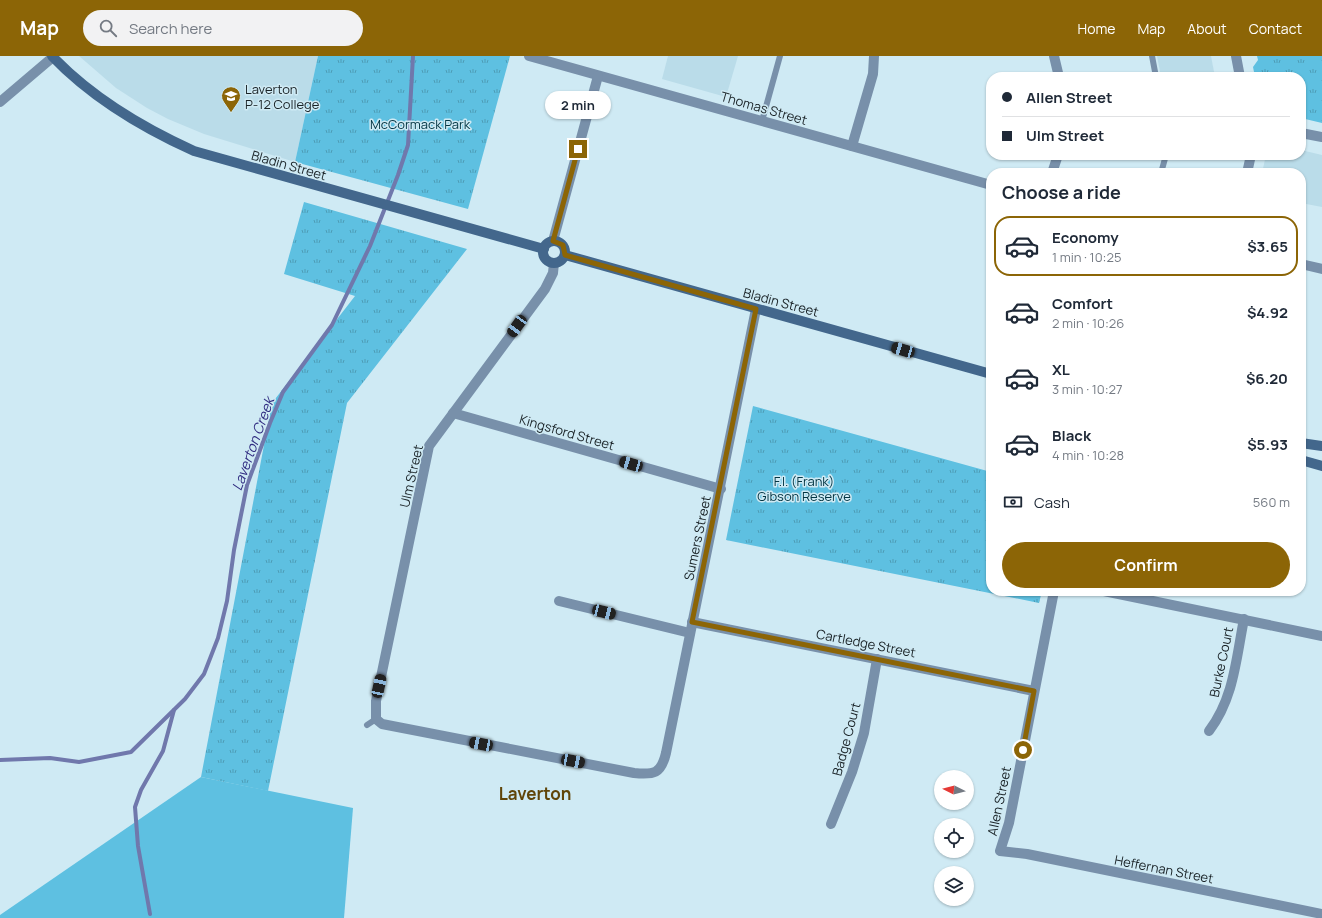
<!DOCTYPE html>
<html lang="en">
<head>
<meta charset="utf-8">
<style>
	:root { --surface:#fff; --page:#f2f2f3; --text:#1f2937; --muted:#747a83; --line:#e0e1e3; --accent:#8c6506 }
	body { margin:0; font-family:Manrope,sans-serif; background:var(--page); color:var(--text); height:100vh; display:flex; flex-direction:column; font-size:15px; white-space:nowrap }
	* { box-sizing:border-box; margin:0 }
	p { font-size:13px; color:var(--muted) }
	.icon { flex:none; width:22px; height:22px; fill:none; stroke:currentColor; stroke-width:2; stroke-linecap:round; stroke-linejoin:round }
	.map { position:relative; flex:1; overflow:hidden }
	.panel { position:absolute; left:986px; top:112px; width:320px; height:428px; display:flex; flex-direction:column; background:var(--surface); border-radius:16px; box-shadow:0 1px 3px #0004 }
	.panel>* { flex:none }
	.guide { position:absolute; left:986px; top:16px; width:320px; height:88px; border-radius:16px; box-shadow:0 1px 3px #0004; display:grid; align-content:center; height:88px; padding:0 16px; background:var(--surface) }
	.needle { width:26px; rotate:276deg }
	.buttons { position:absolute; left:934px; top:714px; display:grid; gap:8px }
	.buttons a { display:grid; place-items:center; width:40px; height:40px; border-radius:50%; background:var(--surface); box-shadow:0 1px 3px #0004; font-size:20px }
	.end { position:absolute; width:18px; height:18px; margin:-9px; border:5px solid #8c6506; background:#fff; box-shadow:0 0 0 2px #fff }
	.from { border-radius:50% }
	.bubble { position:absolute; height:28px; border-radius:14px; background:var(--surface); box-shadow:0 1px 3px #0004; font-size:13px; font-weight:700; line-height:28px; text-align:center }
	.car { position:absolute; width:12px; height:24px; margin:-12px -6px; border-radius:5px; box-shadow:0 0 3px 1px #0007; background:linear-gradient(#222 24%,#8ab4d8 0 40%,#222 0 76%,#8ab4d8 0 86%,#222 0) }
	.guide b { display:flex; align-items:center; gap:14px; height:38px; font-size:15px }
	.guide b+b { border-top:1px solid var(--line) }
	.guide i { width:10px; height:10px; background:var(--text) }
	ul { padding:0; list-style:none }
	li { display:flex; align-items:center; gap:12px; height:60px; margin:0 8px 6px; padding:0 8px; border:2px solid transparent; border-radius:16px }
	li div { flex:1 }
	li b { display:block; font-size:15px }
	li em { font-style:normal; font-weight:700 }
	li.selected { border-color:var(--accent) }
	li>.icon { width:36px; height:36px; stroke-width:1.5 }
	h2 { padding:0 16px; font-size:18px; line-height:48px }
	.pay { display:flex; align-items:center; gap:10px; height:44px; padding:0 16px; font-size:15px }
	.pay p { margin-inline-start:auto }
	.primary-button { display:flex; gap:8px; margin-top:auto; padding:8px 16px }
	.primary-button a { flex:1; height:46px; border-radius:24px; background:var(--accent); color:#fff; font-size:16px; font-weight:700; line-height:46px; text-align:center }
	header { display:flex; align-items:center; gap:24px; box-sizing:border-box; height:56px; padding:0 20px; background:var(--accent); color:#fff }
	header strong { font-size:19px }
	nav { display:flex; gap:22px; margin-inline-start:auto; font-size:14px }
	.search { width:280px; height:36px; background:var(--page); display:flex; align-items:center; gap:10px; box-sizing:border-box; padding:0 14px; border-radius:22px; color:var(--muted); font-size:15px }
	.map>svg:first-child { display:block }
	.built { fill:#badce9 }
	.grass { fill:#5ec0e1 }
	.park { fill:url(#park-tufts) }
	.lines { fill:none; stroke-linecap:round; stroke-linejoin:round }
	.stream { stroke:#7078ac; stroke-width:4 }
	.lane { stroke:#7890aa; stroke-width:6 }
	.street { stroke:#7890aa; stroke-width:10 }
	.secondary { stroke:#43678c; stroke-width:10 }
	.route { stroke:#8c6506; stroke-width:5 }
	.labels { text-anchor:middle; stroke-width:3; stroke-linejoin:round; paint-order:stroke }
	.poi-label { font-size:13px; fill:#192226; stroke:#cfeaf4; text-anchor:start }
	.street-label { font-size:13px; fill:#192226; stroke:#cfeaf4 }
	.park-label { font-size:13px; fill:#033543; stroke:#cfeaf4 }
	.water-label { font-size:14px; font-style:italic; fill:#312d82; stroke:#cfeaf4 }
	.district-label { font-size:17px; font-weight:bold; fill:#604509; stroke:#cfeaf4 }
</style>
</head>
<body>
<header>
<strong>Map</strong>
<div class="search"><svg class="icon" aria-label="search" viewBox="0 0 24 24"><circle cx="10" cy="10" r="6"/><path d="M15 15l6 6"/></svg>Search here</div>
<nav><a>Home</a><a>Map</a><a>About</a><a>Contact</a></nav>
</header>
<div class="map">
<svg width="1322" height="862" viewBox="0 0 1322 862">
	<defs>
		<pattern id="park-tufts" width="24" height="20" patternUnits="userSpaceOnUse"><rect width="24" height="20" fill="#5ec0e1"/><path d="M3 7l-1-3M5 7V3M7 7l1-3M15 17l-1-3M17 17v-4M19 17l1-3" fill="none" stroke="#4d9cb6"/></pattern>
	</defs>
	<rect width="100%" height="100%" fill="#cfeaf4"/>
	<g class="built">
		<polygon points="79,0 318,0 295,106 204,78 168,63 147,52 116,32"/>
		<polygon points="668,0 738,0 726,41 662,23"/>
		<polygon points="1157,0 1211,0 1215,21 1161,21"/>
		<polygon points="1301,94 1322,99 1322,151 1301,147 1301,117 1262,117 1266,99 1301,99"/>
	</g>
	<polygon class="grass" points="201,721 353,752 344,862 0,862 0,859"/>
	<g class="park">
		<polygon points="318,0 510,0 468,153 295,106"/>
		<polygon points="1257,0 1322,0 1322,67 1301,62 1301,21 1255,21 1253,11 1258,4"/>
		<polygon points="304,146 467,193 347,347 268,735 201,721 272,347 355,240 284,218"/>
		<polygon points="753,350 991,416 991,535 1042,535 1039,547 726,484"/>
	</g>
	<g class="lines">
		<g class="stream">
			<polyline points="0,704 50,702 79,706 131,696 185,643 204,618 218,582 227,545 234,494 247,429 270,367 283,336 332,269 370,190 398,119 408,89 413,0"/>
			<polyline points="150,858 138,790 135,751 141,734 163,695 174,654"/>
		</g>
		<g class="lane">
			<polyline points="1152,0 1156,21"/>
			<polyline points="762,65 780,0"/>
			<polyline points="1161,117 1166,99"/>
			<polyline points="367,669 376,663"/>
		</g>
		<g class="street">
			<polyline points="529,0 991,129"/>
			<polyline points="1054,0 1059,21"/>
			<polyline points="1236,0 1240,21"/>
			<polyline points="0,46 53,1"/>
			<polyline points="1301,77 1322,81"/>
			<polyline points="852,90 873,18 874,0"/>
			<polyline points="1052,117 1058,99"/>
			<polyline points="1247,117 1251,99"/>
			<polyline points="553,185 598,20"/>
			<path d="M554 207 553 217 545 233 429 390 376 645V663L382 668 634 717C654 719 661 718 666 697L756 253"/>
			<polyline points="1301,208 1322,213"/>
			<polyline points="453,357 721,433"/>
			<polyline points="1054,535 1009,767 1000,795 1027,798 1322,858"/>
			<polyline points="1104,535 1322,580"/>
			<polyline points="559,545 690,577"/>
			<polyline points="692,566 1034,635"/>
			<path d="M1209 675C1234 642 1236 603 1244 563"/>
			<polyline points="831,768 852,716 864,677 877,603"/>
		</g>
		<g class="secondary">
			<path d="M52 0C92 42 141 71 194 95L544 193"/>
			<circle cx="554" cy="196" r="11"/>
			<polyline points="565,199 991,318"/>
			<polyline points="1301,387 1322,390"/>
			<polyline points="1301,404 1322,410"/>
		</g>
	</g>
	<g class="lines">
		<polyline class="route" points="578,93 553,185 563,189 565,199 756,253 692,566 1034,635 1023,694"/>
	</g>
	<defs>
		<g id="school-pin" transform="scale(1)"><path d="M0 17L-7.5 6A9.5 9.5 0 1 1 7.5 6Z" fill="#8c6506" stroke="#cfeaf4"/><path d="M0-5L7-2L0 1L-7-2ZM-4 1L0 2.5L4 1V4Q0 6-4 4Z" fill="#fff"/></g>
	</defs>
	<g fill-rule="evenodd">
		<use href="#school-pin" x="231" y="40"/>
	</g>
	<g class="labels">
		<g class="poi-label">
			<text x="245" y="38">Laverton<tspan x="245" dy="15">P-12 College</tspan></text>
		</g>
		<g class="street-label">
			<text transform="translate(764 52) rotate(16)" y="5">Thomas Street</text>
			<text transform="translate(289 109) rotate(16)" y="5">Bladin Street</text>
			<text transform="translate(781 246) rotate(15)" y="5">Bladin Street</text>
			<text transform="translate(567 376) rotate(16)" y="5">Kingsford Street</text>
			<text transform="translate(411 420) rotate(-77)" y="5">Ulm Street</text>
			<text transform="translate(697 482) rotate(-78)" y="5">Sumers Street</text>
			<text transform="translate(866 587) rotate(11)" y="5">Cartledge Street</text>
			<text transform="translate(1221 606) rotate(-78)" y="5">Burke Court</text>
			<text transform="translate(846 683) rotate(-75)" y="5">Badge Court</text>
			<text transform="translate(999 745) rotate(-78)" y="5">Allen Street</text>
			<text transform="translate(1164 813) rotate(11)" y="5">Heffernan Street</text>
		</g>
		<g class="park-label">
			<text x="420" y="73">McCormack Park</text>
			<text x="804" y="430">F.I. (Frank)<tspan x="804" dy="15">Gibson Reserve</tspan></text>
		</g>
		<g class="water-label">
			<text transform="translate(253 388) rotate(-70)" y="5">Laverton Creek</text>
		</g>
		<g class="district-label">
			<text x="535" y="744">Laverton</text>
		</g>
	</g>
</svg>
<div class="buttons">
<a><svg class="needle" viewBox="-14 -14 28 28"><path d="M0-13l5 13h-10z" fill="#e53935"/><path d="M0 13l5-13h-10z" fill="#747a83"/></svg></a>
<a><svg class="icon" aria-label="locate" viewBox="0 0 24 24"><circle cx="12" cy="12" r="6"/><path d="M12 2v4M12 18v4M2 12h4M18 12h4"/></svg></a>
<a><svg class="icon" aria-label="layers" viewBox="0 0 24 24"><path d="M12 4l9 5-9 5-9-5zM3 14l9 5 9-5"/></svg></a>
</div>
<i class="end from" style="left:1023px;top:694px"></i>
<i class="end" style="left:578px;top:93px"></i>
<div class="bubble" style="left:545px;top:35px;width:66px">2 min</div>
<i class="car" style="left:517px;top:270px;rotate:216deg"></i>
<i class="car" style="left:903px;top:294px;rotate:286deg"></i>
<i class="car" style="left:631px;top:408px;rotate:286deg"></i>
<i class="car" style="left:604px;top:556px;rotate:104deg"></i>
<i class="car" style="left:379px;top:630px;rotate:12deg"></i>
<i class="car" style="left:481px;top:688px;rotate:281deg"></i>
<i class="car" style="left:573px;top:705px;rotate:101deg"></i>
<div class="guide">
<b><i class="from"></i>Allen Street</b>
<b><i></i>Ulm Street</b>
</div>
<section class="panel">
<h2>Choose a ride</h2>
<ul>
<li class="selected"><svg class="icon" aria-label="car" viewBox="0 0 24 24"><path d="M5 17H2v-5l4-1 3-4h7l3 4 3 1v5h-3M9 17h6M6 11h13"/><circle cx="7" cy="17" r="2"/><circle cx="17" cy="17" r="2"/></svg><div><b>Economy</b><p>1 min · 10:25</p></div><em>$3.65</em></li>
<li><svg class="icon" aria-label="car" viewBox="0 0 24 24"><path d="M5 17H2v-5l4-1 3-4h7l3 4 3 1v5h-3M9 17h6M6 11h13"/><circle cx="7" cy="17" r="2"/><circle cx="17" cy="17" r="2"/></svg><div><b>Comfort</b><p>2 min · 10:26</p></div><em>$4.92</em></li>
<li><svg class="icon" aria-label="car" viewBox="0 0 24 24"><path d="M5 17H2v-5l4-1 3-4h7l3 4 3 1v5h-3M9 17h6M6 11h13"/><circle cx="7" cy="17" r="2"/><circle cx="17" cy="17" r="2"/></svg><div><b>XL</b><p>3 min · 10:27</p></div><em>$6.20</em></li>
<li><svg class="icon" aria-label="car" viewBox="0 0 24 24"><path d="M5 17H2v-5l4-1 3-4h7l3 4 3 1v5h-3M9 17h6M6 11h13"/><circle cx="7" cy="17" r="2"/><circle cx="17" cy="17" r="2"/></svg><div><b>Black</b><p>4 min · 10:28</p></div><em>$5.93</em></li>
</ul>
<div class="pay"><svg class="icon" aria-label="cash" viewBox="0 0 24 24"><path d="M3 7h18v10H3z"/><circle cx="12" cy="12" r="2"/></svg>Cash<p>560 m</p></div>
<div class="primary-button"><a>Confirm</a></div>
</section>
</div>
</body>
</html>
